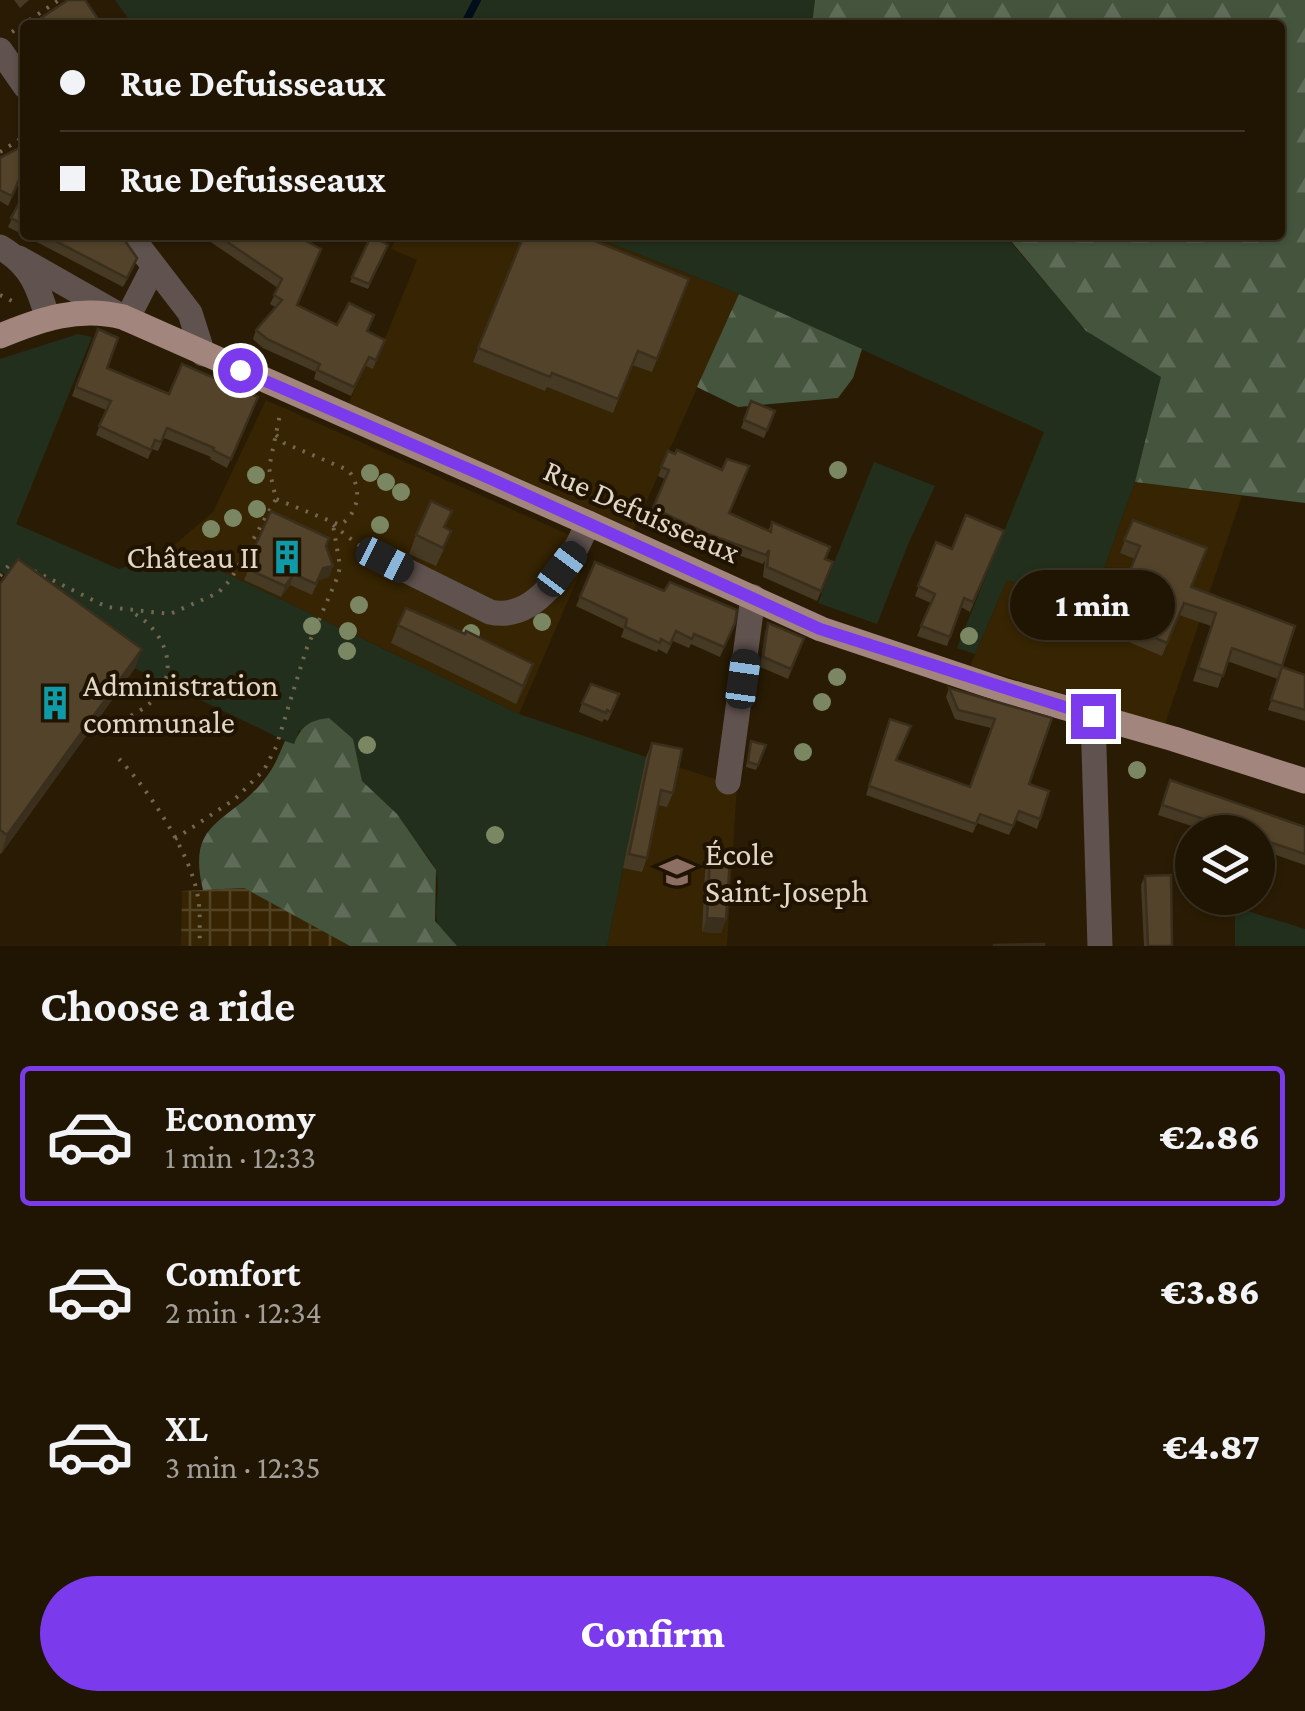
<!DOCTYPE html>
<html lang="en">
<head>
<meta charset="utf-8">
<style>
	:root { --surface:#201503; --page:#281e0d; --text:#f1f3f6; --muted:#a29f9a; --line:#3d3425; --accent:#7c3aed }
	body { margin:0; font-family:"Crimson Pro",serif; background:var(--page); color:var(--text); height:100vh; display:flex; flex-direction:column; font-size:38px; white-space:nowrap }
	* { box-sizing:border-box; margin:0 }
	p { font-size:32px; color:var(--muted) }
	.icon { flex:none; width:55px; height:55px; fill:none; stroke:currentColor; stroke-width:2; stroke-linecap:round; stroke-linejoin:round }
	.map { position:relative; height:946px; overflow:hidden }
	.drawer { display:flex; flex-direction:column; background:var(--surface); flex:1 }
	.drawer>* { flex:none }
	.guide { position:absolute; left:20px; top:20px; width:1265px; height:220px; border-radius:10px; box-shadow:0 2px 8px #0004,0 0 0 2px var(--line); display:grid; align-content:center; height:220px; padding:0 40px; background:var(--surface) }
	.buttons { position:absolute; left:1175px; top:815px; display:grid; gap:20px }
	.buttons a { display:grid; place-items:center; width:100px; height:100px; border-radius:50%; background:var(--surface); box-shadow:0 2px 8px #0004,0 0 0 2px var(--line); font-size:50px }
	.end { position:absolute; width:45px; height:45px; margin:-22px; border:12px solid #7c3aed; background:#fff; box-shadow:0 0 0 5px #fff }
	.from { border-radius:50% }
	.bubble { position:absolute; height:70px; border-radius:35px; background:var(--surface); box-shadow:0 2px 8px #0004,0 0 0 2px var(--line); font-size:32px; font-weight:800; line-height:70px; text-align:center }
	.car { position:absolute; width:30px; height:60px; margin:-30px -15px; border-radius:12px; box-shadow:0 0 8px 2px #0007; background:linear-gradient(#222 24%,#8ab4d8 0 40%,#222 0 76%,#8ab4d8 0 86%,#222 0) }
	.guide b { display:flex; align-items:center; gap:35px; height:95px; font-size:38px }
	.guide b+b { border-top:2px solid var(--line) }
	.guide i { width:25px; height:25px; background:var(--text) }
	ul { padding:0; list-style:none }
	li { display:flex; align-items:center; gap:30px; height:140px; margin:0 20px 15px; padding:0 20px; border:5px solid transparent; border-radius:10px }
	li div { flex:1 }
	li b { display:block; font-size:38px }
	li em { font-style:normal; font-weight:800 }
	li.selected { border-color:var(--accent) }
	li>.icon { width:90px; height:90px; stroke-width:1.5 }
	h2 { padding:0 40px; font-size:45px; line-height:120px }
	.action { display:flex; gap:20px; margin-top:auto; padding:20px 40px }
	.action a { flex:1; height:115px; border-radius:60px; background:var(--accent); color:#fff; font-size:40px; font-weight:800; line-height:115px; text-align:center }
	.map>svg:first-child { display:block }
	.built { fill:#362402 }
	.industrial { fill:url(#industrial-grid) }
	.green { fill:#222f1c }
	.forest { fill:url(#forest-firs) }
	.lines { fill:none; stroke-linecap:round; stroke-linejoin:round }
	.stream { stroke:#000d1a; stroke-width:8 }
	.path { stroke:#736752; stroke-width:4; stroke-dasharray:2.5 8; stroke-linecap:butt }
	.minor { stroke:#60524e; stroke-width:25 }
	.major { stroke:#a2857c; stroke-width:25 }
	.tree { fill:#7b8662 }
	.wall { fill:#473a24 }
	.shaded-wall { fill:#3a2f1d }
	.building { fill:#53432a; stroke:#3a2f1d; stroke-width:2.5 }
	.route { stroke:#7c3aed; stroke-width:12 }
	.labels { text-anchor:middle; stroke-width:8; stroke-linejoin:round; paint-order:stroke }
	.street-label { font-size:32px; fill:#e0d7c8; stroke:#201300 }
	.poi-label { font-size:32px; fill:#e0d7c8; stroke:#201300; text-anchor:start }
</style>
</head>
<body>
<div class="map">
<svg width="1305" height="946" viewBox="0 0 1305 946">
	<defs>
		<pattern id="industrial-grid" width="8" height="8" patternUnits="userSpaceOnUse" patternTransform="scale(2.5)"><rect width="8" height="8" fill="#362402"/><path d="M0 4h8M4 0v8" fill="none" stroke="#534325"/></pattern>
		<pattern id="forest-firs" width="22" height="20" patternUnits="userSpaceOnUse" patternTransform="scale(2.5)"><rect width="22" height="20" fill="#44543d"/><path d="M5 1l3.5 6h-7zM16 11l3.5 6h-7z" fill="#5f6c58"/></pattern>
	</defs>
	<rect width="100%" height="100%" fill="#2a1c04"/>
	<g class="built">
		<polygon points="397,235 590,235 739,294 632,534 348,404 366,366 373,368 417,260 391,249"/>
		<polygon points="266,400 592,545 519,714 172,547 213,512"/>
		<polygon points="1135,482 1242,496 1165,724 970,666 1007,580 1090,608"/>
		<polygon points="646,757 737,786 727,946 607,946"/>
	</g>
	<polygon class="industrial" points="244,888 350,946 181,946 182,891"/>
	<g class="green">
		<polygon points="115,0 815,0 812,25 133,25"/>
		<polygon points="590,235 1005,235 1086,331 1162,377 1135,482 1090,608 1007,580 975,654 957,648 1044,432 739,294"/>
		<path d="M78 334 92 337 16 524 119 569 155 557 172 547 519 714 646 757 607 946H457C421 924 445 898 435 869 432 860 423 851 417 843 386 797 342 765 299 730L294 745 132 667 0 571V359Z"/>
		<polygon points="874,462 935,486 909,542 877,624 818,603"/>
		<polygon points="1235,907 1305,929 1305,946 1235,946"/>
	</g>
	<g class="forest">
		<polygon points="815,0 1305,0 1305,503 1135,482 1161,377 1086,331 1006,235 1280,235 1280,25 812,25"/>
		<polygon points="739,294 862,349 853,378 838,398 738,407 697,387"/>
		<path d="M329 718 353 739 362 781 397 814 436 870 435 921 457 946H350L244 888 203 890C185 817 233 824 267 776 275 766 280 752 285 741L294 744C301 726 310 720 329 718Z"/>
	</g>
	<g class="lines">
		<polyline class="stream" points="464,25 477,0"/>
		<g class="path">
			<polyline points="12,32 59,0"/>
			<polyline points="0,152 25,136"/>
			<polyline points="0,295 18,304"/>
			<path d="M276 435 284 443 348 470C363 488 359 513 340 525L276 499"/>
			<polyline points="333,525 365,550"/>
			<polyline points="34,571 107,607 170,614 218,593 231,579 276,499 269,468 280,414"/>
			<polyline points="0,576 9,565 15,565"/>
			<path d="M122 721C133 714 147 708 155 698 182 668 162 627 131 612"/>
			<path d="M119 759C149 790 192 855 198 898 201 913 199 930 200 946"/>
			<polyline points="175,839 235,799 264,770 276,747 306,650 338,576 340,566 333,525"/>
		</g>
		<g class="minor">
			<polyline points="0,50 25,86"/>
			<polyline points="130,235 190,313 203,354"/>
			<path d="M0 247C31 265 38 286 48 319"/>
			<polyline points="19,258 123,317"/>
			<polyline points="127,319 153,268"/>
			<path d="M385 560 490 612C538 623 572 560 588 523"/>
			<polyline points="1093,716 1100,946"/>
			<polyline points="728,782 753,597"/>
		</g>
		<path class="major" d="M0 336C41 319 79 306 123 317L588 523 821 629 1006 691 1174 739 1305 781"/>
	</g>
	<g class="tree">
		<circle cx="838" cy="470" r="9"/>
		<circle cx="370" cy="473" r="9"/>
		<circle cx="256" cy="475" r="9"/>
		<circle cx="386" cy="482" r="9"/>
		<circle cx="401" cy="492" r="9"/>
		<circle cx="257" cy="509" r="9"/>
		<circle cx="233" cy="518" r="9"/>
		<circle cx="380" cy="525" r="9"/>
		<circle cx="211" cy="529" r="9"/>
		<circle cx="359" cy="605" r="9"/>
		<circle cx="542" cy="622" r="9"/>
		<circle cx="312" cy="626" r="9"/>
		<circle cx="348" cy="631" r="9"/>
		<circle cx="471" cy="633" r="9"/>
		<circle cx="969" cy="636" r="9"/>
		<circle cx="347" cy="651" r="9"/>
		<circle cx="837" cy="677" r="9"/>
		<circle cx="822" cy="702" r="9"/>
		<circle cx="367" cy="745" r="9"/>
		<circle cx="803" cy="752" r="9"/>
		<circle cx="1137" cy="770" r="9"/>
		<circle cx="495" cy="835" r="9"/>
	</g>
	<g class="wall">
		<polygon points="14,0 29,0 20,8"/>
		<polygon points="0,158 23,173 8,206 0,201"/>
		<polygon points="25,192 25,235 121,235 134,267 123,287 8,227"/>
		<polygon points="189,235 302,235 300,238 297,306 337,325 367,331 381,349 373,369 366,366 351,396 314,379 316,372 263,348 253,339 256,330 275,307 270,304 278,288 202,236 199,241"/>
		<polygon points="524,235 590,239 689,279 652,372 632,365 613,413 547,387 545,391 473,362"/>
		<polygon points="371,236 388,245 368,289 350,282"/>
		<polygon points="98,329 107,368 169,394 258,397 227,468 210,459 211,457 164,438 158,451 152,449 148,459 96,435 106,410 72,396"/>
		<polygon points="751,401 775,411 764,438 741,428"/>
		<polygon points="668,451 730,514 768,531 772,522 826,559 833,562 817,601 763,577 765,560 763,564 705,543 649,517 665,479 658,476"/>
		<polygon points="1133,520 1207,548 1191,587 1282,666 1278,679 1227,661 1218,688 1193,681 1211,626 1179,615 1162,656 1105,632 1135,559 1120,553"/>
		<polygon points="445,528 444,549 436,566 409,554 416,535"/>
		<polygon points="1004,531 970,612 961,607 947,646 917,636 931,603 915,596 936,542 952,549"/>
		<polygon points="326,546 333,566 329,577 319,580 312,595 290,585 281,597 244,580 249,568 247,566 251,555"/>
		<polygon points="0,584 135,668 1,854 0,853"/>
		<polygon points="580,597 735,623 720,657 691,644 689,648 673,641 667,654 658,649 657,652 621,637 624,629 576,606"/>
		<polygon points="768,623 804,638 788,679 760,667 765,633"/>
		<polygon points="398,625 527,682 516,704 391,643"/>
		<polygon points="1282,667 1305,675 1305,721 1268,710"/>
		<polygon points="949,688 1052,718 1029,784 1049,791 1037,829 1016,820 1009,835 977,823 973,833 866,795 890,719 897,760 970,787 991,728 955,719 946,697"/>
		<polygon points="619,694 608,721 604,719 602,722 579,712 582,703"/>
		<polygon points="751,741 766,745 756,770 746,767"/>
		<polygon points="652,743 673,793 667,807 658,805 647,858 642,872 623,868 646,757"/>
		<polygon points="1170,780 1305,827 1305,865 1258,849 1258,832 1210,832 1158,815"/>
		<polygon points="710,857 726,919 721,933 702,932 705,871"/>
		<polygon points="1145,876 1172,946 1144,946 1141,885"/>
	</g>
	<g class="shaded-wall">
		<polygon points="333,566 329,577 319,580 312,595 323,568"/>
		<polygon points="294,574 290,585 281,597 285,586"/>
		<polygon points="142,649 135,668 1,854 7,835"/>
		<polygon points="533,664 527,682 516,704 523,686"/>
		<polygon points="707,918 726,919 721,933 702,932"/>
	</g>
	<g class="building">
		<polygon points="68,0 85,0 102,25 37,25 35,22"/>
		<polygon points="25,145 25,166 12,196 0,190 0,158"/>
		<polygon points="25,192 25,225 11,218"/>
		<polygon points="44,235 121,235 137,258 127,278"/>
		<polygon points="217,235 300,235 299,237 321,249 297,305 337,325 349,303 374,315 367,331 385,340 376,360 369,357 354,387 317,370 320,364 267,339 256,330 282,300 274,295 282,279"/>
		<polygon points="524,235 591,235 590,239 689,279 657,359 638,351 618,399 552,373 550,377 478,348"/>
		<polygon points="371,236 388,245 369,284 352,277"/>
		<polygon points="98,329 118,338 107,368 169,394 182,364 258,397 231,459 213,450 214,448 167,428 161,442 155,440 151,450 99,426 111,401 76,387"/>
		<polygon points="751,401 775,411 767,430 744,420"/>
		<polygon points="677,450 722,470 727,459 749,466 729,513 771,532 772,522 830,547 825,559 833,562 821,591 767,567 769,550 766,555 708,534 653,508 669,470 661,467 668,451 675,454"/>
		<polygon points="431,501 452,511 444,527 451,531 443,548 416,535"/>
		<polygon points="271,511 329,538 326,546 333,566 323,568 316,584 294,574 285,586 248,569 256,557 251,555"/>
		<polygon points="966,515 1004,531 973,602 964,598 950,637 921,626 935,594 918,586 936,542 952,549"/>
		<polygon points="1133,520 1207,548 1191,587 1295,626 1282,666 1232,648 1223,676 1198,668 1216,613 1184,603 1167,643 1110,619 1140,546 1124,540"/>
		<polygon points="18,559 142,649 7,835 0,830 0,584"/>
		<polygon points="595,562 664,591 670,582 737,610 735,623 724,647 694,634 692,639 676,631 670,644 661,639 660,643 625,627 627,619 580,597"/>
		<polygon points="406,608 465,634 466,631 533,664 523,686 398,625"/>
		<polygon points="768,623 804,638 791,669 763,657"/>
		<polygon points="1282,667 1305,675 1305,710 1271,700"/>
		<polygon points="591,684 619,694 611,712 607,710 606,713 582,703"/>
		<polygon points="949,688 1052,718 1029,784 1049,791 1040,819 1019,811 1013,826 980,814 976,824 869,786 890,719 911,726 896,760 970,787 995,719 958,710"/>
		<polygon points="751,741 766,745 758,765 748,762"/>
		<polygon points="652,743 682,749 673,793 661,790 647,858 629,854"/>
		<polygon points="1170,780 1305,827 1305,854 1258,838 1258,832 1242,832 1162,805"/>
		<polygon points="710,857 730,858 726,919 707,918"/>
		<polygon points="1171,875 1172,946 1148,946 1145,876"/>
		<polygon points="1044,944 1044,946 994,946 994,945"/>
	</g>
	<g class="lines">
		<polyline class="route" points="240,370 489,478 820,629 1093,716"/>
	</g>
	<defs>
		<g id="building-bare" transform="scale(2.7)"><path d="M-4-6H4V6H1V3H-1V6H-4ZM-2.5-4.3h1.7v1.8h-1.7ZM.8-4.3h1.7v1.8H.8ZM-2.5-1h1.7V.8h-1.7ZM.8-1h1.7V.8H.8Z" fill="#0f9aa8" stroke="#201300" stroke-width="2.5" paint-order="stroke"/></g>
		<g id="school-bare" transform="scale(2.7)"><path d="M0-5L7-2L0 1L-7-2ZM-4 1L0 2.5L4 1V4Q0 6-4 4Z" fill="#8d6e63" stroke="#201300" stroke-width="2.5" paint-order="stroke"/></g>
	</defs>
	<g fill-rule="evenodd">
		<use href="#building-bare" x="287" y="557"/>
		<use href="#building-bare" x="55" y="703"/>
		<use href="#school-bare" x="677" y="872"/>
	</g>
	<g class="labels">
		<g class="street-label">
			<text transform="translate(642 511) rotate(24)" y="11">Rue Defuisseaux</text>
		</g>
		<g class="poi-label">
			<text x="259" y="568" text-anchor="end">Château II</text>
			<text x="83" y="696">Administration<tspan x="83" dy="37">communale</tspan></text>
			<text x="705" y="865">École<tspan x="705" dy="37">Saint-Joseph</tspan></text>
		</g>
	</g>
</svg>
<div class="buttons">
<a><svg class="icon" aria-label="layers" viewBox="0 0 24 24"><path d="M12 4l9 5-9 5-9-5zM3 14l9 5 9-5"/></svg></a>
</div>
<i class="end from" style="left:240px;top:370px"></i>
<i class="end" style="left:1093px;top:716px"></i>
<div class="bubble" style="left:1010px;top:570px;width:165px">1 min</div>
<i class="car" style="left:385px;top:560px;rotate:117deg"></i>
<i class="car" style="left:562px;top:569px;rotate:37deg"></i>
<i class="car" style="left:743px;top:679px;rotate:8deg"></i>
<div class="guide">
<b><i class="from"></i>Rue Defuisseaux</b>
<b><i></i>Rue Defuisseaux</b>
</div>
</div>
<section class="drawer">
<h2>Choose a ride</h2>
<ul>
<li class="selected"><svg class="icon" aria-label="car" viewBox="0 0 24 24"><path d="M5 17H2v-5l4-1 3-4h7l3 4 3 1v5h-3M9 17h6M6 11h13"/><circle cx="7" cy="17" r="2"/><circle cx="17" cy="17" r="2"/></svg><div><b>Economy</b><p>1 min · 12:33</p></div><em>€2.86</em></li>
<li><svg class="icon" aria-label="car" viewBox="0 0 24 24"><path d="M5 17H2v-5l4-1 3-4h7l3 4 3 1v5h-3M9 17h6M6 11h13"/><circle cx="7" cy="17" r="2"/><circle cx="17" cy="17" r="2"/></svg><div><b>Comfort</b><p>2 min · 12:34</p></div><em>€3.86</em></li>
<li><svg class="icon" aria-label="car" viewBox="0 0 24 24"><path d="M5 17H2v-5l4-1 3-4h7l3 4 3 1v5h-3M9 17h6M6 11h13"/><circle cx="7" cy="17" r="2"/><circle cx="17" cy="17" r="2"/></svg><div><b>XL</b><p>3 min · 12:35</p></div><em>€4.87</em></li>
</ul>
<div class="action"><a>Confirm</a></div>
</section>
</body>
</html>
